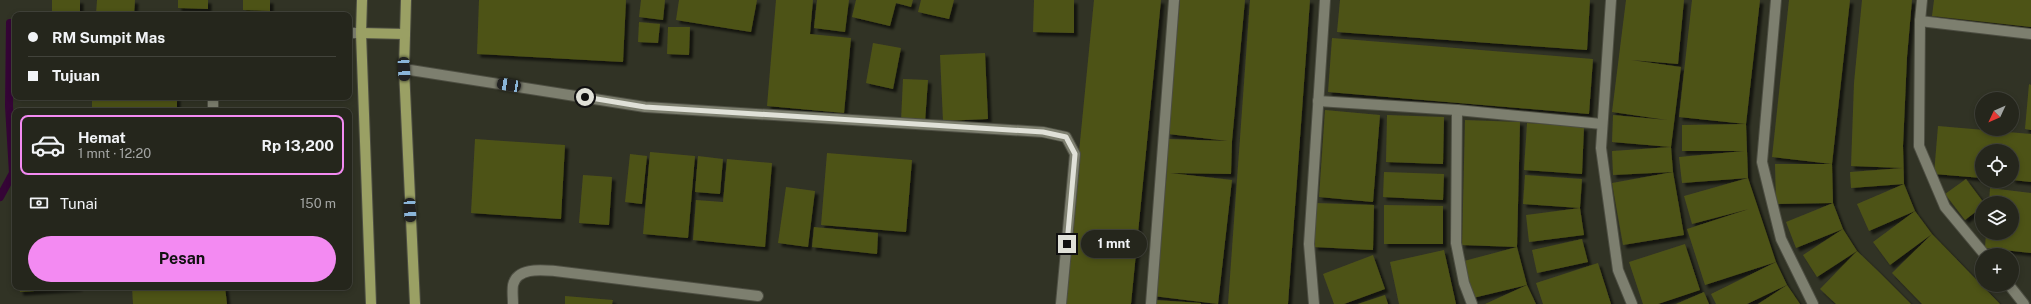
<!DOCTYPE html>
<html lang="id">
<head>
<meta charset="utf-8">
<style>
	:root { --surface:#25261c; --page:#2d2e25; --text:#f1f3f6; --muted:#a3a5a3; --line:#42433b; --accent:#f38af2 }
	body { margin:0; font-family:"Public Sans",sans-serif; background:var(--page); color:var(--text); height:100vh; display:flex; flex-direction:column; font-size:15px; white-space:nowrap }
	* { box-sizing:border-box; margin:0 }
	p { font-size:13px; color:var(--muted) }
	.icon { flex:none; width:22px; height:22px; fill:none; stroke:currentColor; stroke-width:2; stroke-linecap:round; stroke-linejoin:round }
	.map { position:relative; flex:1; overflow:hidden }
	.details { position:absolute; left:12px; top:108px; width:340px; height:182px; display:flex; flex-direction:column; background:var(--surface); border-radius:8px; box-shadow:0 2px 6px #0003,0 0 0 1px var(--line) }
	.details>* { flex:none }
	.guide { position:absolute; left:12px; top:12px; width:340px; height:88px; border-radius:8px; box-shadow:0 2px 6px #0003,0 0 0 1px var(--line); display:grid; align-content:center; height:88px; padding:0 16px; background:var(--surface) }
	.needle { width:26px; rotate:226deg }
	.tools { position:absolute; left:1975px; top:92px; display:grid; gap:8px }
	.tools a { display:grid; place-items:center; width:44px; height:44px; border-radius:50%; background:var(--surface); box-shadow:0 2px 6px #0003,0 0 0 1px var(--line); font-size:20px }
	.end { position:absolute; width:18px; height:18px; margin:-9px; border:5px solid #e0e1d8; background:#111; box-shadow:0 0 0 2px #111 }
	.from { border-radius:50% }
	.bubble { position:absolute; height:28px; border-radius:14px; background:var(--surface); box-shadow:0 2px 6px #0003,0 0 0 1px var(--line); font-size:13px; font-weight:700; line-height:28px; text-align:center }
	.car { position:absolute; width:12px; height:24px; margin:-12px -6px; border-radius:5px; box-shadow:0 0 3px 1px #0007; background:linear-gradient(#222 24%,#8ab4d8 0 40%,#222 0 76%,#8ab4d8 0 86%,#222 0) }
	.guide b { display:flex; align-items:center; gap:14px; height:38px; font-size:15px }
	.guide b+b { border-top:1px solid var(--line) }
	.guide i { width:10px; height:10px; background:var(--text) }
	ul { padding:7px 0 0; list-style:none }
	li { display:flex; align-items:center; gap:12px; height:60px; margin:0 8px 6px; padding:0 8px; border:2px solid var(--line); border-radius:8px }
	li div { flex:1 }
	li b { display:block; font-size:15px }
	li em { font-style:normal; font-weight:700 }
	li.current { border-color:var(--accent) }
	li>.icon { width:36px; height:36px; stroke-width:1.5 }
	.pay { display:flex; align-items:center; gap:10px; height:44px; padding:0 16px; font-size:15px }
	.pay p { margin-inline-start:auto }
	.primary-button { display:flex; gap:8px; margin-top:auto; padding:8px 16px }
	.primary-button a { flex:1; height:46px; border-radius:24px; background:var(--accent); color:#111; font-size:16px; font-weight:700; line-height:46px; text-align:center }
	.map>svg:first-child { display:block }
	.lines { fill:none; stroke-linecap:round; stroke-linejoin:round }
	.stream { stroke:#350536; stroke-width:8 }
	.building { fill:#4e5219; filter:url(#shadow) }
	.service-casing { stroke:#4d4e42; stroke-width:12 }
	.minor-casing { stroke:#4d4e42; stroke-width:12 }
	.primary-casing { stroke:#4d4e42; stroke-width:12 }
	.service { stroke:#7d7f6f; stroke-width:10 }
	.minor { stroke:#7d7f6f; stroke-width:10 }
	.primary { stroke:#9aa064; stroke-width:10 }
	.route { stroke:#e0e1d8; stroke-width:5 }
</style>
</head>
<body>
<div class="map">
<svg width="2031" height="304" viewBox="0 0 2031 304">
	<defs>
		<filter id="shadow"><feDropShadow dx="3.5" dy="3.5" stdDeviation="1" flood-color="#0009"/></filter>
	</defs>
	<rect width="100%" height="100%" fill="#313325"/>
	<g class="lines">
		<polyline class="stream" points="0,197 13,173 9,106 10,23"/>
	</g>
	<g class="building">
		<rect x="52" y="0" width="28" height="15"/>
		<polygon points="97,0 135,0 134,15 96,15"/>
		<polygon points="178,0 208,0 208,9 178,8"/>
		<polygon points="243,0 270,0 270,11 243,10"/>
		<polygon points="479,0 626,0 623,62 477,54"/>
		<polygon points="641,0 665,0 663,20 639,17"/>
		<polygon points="679,0 757,0 751,32 676,20"/>
		<polygon points="776,0 813,0 810,34 851,38 844,113 767,106"/>
		<polygon points="817,0 849,0 845,32 814,28"/>
		<polygon points="856,0 913,0 911,7 896,3 890,26 852,17"/>
		<polygon points="921,0 954,0 949,19 918,12"/>
		<polygon points="1034,0 1074,0 1074,33 1033,32"/>
		<polygon points="1094,0 1161,0 1131,304 1064,304"/>
		<polygon points="1180,0 1245,0 1232,141 1231,174 1170,173 1232,180 1218,304 1153,296 1167,173 1168,139 1228,141 1168,134"/>
		<polygon points="1250,0 1310,0 1288,304 1228,304"/>
		<polygon points="1340,0 1590,0 1587,50 1337,32"/>
		<polygon points="1626,0 1684,0 1678,64 1631,60 1681,67 1671,147 1612,142 1613,115 1667,120 1612,112"/>
		<polygon points="1692,0 1760,0 1746,124 1748,178 1682,183 1679,157 1744,151 1682,151 1682,125 1746,124 1679,117"/>
		<polygon points="1789,0 1850,0 1832,164 1833,203 1776,204 1775,164 1832,164 1772,157"/>
		<polygon points="1862,0 1912,0 1907,57 1903,146 1904,184 1851,188 1850,172 1903,168 1851,166 1854,83"/>
		<polygon points="1934,0 2031,0 2031,27 1932,16"/>
		<polygon points="639,22 660,24 658,43 638,42"/>
		<polygon points="668,27 690,27 689,55 667,54"/>
		<polygon points="1332,38 1593,59 1589,114 1328,92"/>
		<polygon points="873,43 901,48 893,89 866,83"/>
		<polygon points="985,53 988,119 943,121 940,55"/>
		<polygon points="903,79 928,80 925,122 901,121"/>
		<polygon points="2029,84 2031,85 2031,130 2025,129"/>
		<rect x="92" y="97" width="85" height="14"/>
		<polygon points="1325,110 1380,115 1373,202 1319,197"/>
		<polygon points="1387,115 1444,117 1443,164 1386,162"/>
		<polygon points="1465,120 1520,122 1517,247 1462,245"/>
		<polygon points="1527,123 1584,127 1582,174 1524,170"/>
		<polygon points="1938,126 2031,134 2031,182 2012,180 2012,151 1982,151 1982,178 1934,174"/>
		<polygon points="475,139 565,145 561,219 471,213"/>
		<polygon points="1671,147 1673,172 1613,175 1612,151"/>
		<polygon points="650,152 695,156 688,238 643,234"/>
		<polygon points="827,153 912,160 906,232 821,225"/>
		<polygon points="630,154 647,156 642,204 625,202"/>
		<polygon points="698,156 723,159 720,194 695,192"/>
		<polygon points="727,159 772,163 765,247 693,240 696,200 723,202"/>
		<polygon points="1384,172 1444,174 1443,200 1383,197"/>
		<polygon points="1673,172 1684,235 1623,245 1612,183"/>
		<polygon points="583,175 612,177 609,225 579,223"/>
		<polygon points="1525,175 1582,179 1580,208 1523,204"/>
		<polygon points="1748,178 1776,262 1705,285 1687,229 1749,209 1692,224 1684,196"/>
		<polygon points="1966,179 1984,203 1982,203 1982,207 1965,220 1945,194"/>
		<polygon points="11,180 15,180 15,216 14,216"/>
		<polygon points="1904,184 1915,211 1869,231 1857,204"/>
		<polygon points="786,187 815,191 808,247 778,243"/>
		<polygon points="1990,188 2031,193 2031,253 1985,248 1986,233 2012,233 2012,203 1989,203"/>
		<polygon points="1316,203 1374,205 1373,250 1314,247"/>
		<polygon points="1833,203 1843,229 1857,251 1817,277 1803,255 1843,229 1796,248 1786,222"/>
		<polygon points="1384,205 1443,206 1443,244 1384,244"/>
		<polygon points="1580,208 1584,235 1529,242 1526,215"/>
		<polygon points="1915,211 1932,234 2000,304 1922,304 1892,273 1932,234 1890,265 1873,242"/>
		<polygon points="814,227 878,233 877,254 812,247"/>
		<polygon points="1582,239 1588,262 1537,273 1532,250"/>
		<polygon points="1685,244 1700,290 1658,304 1643,304 1629,262"/>
		<polygon points="1517,247 1527,285 1473,298 1464,261"/>
		<polygon points="1444,250 1456,304 1399,304 1390,262"/>
		<polygon points="1857,251 1880,273 1911,304 1836,304 1820,289"/>
		<polygon points="1373,255 1385,289 1344,304 1334,304 1323,274"/>
		<polygon points="1776,262 1787,285 1747,304 1716,304 1711,294"/>
		<polygon points="1598,263 1611,304 1543,304 1536,283"/>
		<polygon points="1527,285 1536,304 1485,304"/>
		<polygon points="1787,285 1800,304 1758,304"/>
		<polygon points="19,287 79,287 79,288 20,292"/>
		<polygon points="132,287 225,287 227,304 133,304"/>
		<polygon points="1704,292 1709,304 1676,304"/>
		<polygon points="1385,295 1388,304 1358,304"/>
		<polygon points="565,296 613,300 612,304 565,304"/>
		<polygon points="1155,300 1201,303 1201,304 1155,304"/>
	</g>
	<g class="lines">
		<g class="service-casing">
			<g id="service">
				<polyline points="349,33 361,33"/>
				<polyline points="213,111 213,97"/>
				<path d="M513 304C513 298 512 291 513 285 517 267 542 270 555 271L758 296"/>
			</g>
		</g>
		<g class="minor-casing">
			<g id="minor">
				<polyline points="1611,0 1601,148 1618,270 1632,304"/>
				<polyline points="1776,0 1762,162 1781,239 1813,304"/>
				<polyline points="1922,0 1920,21 1919,146 1945,207 1985,255"/>
				<polyline points="1920,21 2031,34"/>
				<polyline points="404,69 645,107 1043,132 1066,137 1075,154 1061,304"/>
				<polyline points="1318,101 1457,110 1456,243 1464,283 1472,304"/>
				<polyline points="1457,110 1602,124"/>
				<polyline points="2009,285 2024,304"/>
				<polyline points="1151,304 1174,0"/>
				<polyline points="1314,304 1309,244 1325,0"/>
			</g>
		</g>
		<g class="primary-casing">
			<g id="primary">
				<polyline points="362,0 361,33 371,304"/>
				<polyline points="406,0 404,69 415,304"/>
				<polyline points="361,33 405,34"/>
			</g>
		</g>
		<use href="#service" class="service"/>
		<use href="#minor" class="minor"/>
		<use href="#primary" class="primary"/>
	</g>
	<g class="lines">
		<polyline class="route" points="585,97 645,107 1043,132 1066,137 1075,154 1067,244"/>
	</g>
</svg>
<div class="tools">
<a><svg class="needle" viewBox="-14 -14 28 28"><path d="M0-13l5 13h-10z" fill="#e53935"/><path d="M0 13l5-13h-10z" fill="#a3a5a3"/></svg></a>
<a><svg class="icon" aria-label="locate" viewBox="0 0 24 24"><circle cx="12" cy="12" r="6"/><path d="M12 2v4M12 18v4M2 12h4M18 12h4"/></svg></a>
<a><svg class="icon" aria-label="layers" viewBox="0 0 24 24"><path d="M12 4l9 5-9 5-9-5zM3 14l9 5 9-5"/></svg></a>
<a>+</a>
</div>
<i class="end from" style="left:585px;top:97px"></i>
<i class="end" style="left:1067px;top:244px"></i>
<div class="bubble" style="left:1081px;top:230px;width:66px">1 mnt</div>
<i class="car" style="left:404px;top:69px;rotate:177deg"></i>
<i class="car" style="left:509px;top:85px;rotate:279deg"></i>
<i class="car" style="left:410px;top:210px;rotate:177deg"></i>
<div class="guide">
<b><i class="from"></i>RM Sumpit Mas</b>
<b><i></i>Tujuan</b>
</div>
<section class="details">
<ul>
<li class="current"><svg class="icon" aria-label="car" viewBox="0 0 24 24"><path d="M5 17H2v-5l4-1 3-4h7l3 4 3 1v5h-3M9 17h6M6 11h13"/><circle cx="7" cy="17" r="2"/><circle cx="17" cy="17" r="2"/></svg><div><b>Hemat</b><p>1 mnt · 12:20</p></div><em>Rp 13,200</em></li>
</ul>
<div class="pay"><svg class="icon" aria-label="cash" viewBox="0 0 24 24"><path d="M3 7h18v10H3z"/><circle cx="12" cy="12" r="2"/></svg>Tunai<p>150 m</p></div>
<div class="primary-button"><a>Pesan</a></div>
</section>
</div>
</body>
</html>
